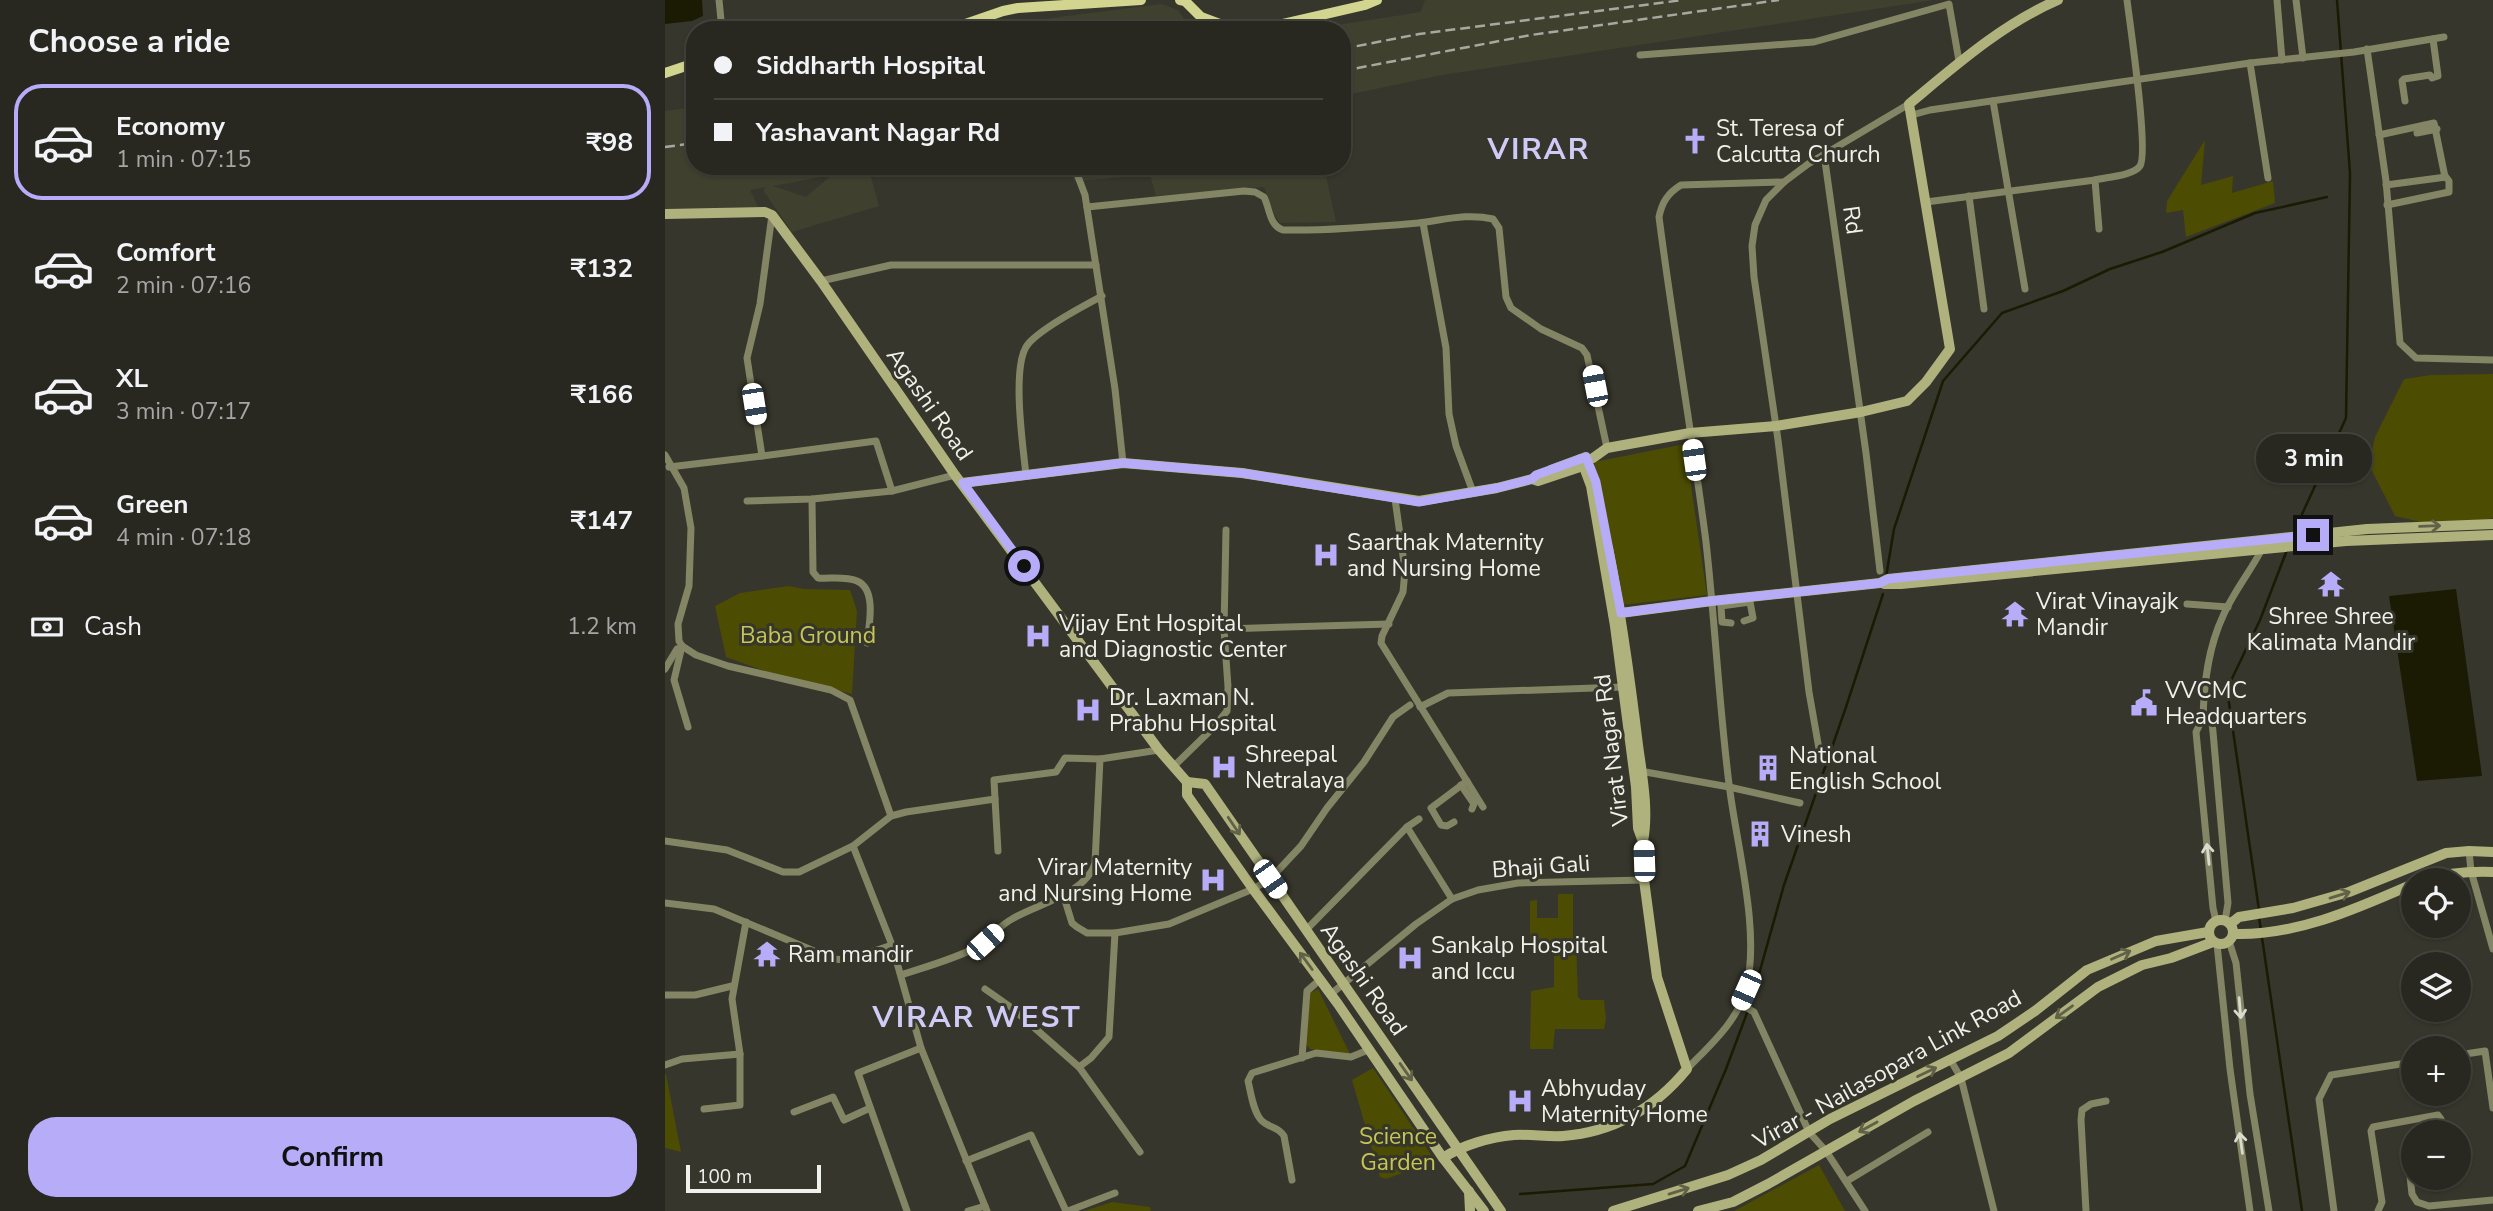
<!DOCTYPE html>
<html lang="en">
<head>
<meta charset="utf-8">
<style>
	:root { --surface:#282821; --page:#34342e; --text:#f1f3f6; --muted:#a5a6a5; --line:#44443f; --accent:#b6acf8 }
	body { margin:0; font-family:"Nunito Sans",sans-serif; background:var(--page); color:var(--text); height:100vh; display:flex; flex-direction:column; font-size:26px; white-space:nowrap }
	* { box-sizing:border-box; margin:0 }
	p { font-size:23px; color:var(--muted) }
	.icon { flex:none; width:38px; height:38px; fill:none; stroke:currentColor; stroke-width:2; stroke-linecap:round; stroke-linejoin:round }
	.map { position:relative; flex:1; overflow:hidden }
	.panel { display:flex; flex-direction:column; background:var(--surface); width:665px }
	.panel>* { flex:none }
	.banner { position:absolute; left:21px; top:21px; width:665px; height:154px; border-radius:28px; box-shadow:0 2px 5px #0004,0 0 0 2px var(--line); display:grid; align-content:center; height:154px; padding:0 28px; background:var(--surface) }
	.tools { position:absolute; left:1736px; top:868px; display:grid; gap:14px }
	.tools a { display:grid; place-items:center; width:70px; height:70px; border-radius:50%; background:var(--surface); box-shadow:0 2px 5px #0004,0 0 0 2px var(--line); font-size:35px }
	.scale { position:absolute; left:21px; bottom:18px; width:135px; box-sizing:border-box; padding-left:7px; border:4px solid #f0f1ea; border-top:0; font-size:19px; line-height:24px; white-space:nowrap; color:#f0f1ea; -webkit-text-stroke:5px #36362c; paint-order:stroke }
	.end { position:absolute; width:32px; height:32px; margin:-16px; border:9px solid #b6acf8; background:#111; box-shadow:0 0 0 4px #111 }
	.from { border-radius:50% }
	.bubble { position:absolute; height:49px; border-radius:24px; background:var(--surface); box-shadow:0 2px 5px #0004,0 0 0 2px var(--line); font-size:23px; font-weight:700; line-height:49px; text-align:center }
	.car { position:absolute; width:21px; height:42px; margin:-21px -10px; border-radius:9px; box-shadow:0 0 5px 2px #0007; background:linear-gradient(#fff 24%,#345 0 40%,#fff 0 76%,#345 0 86%,#fff 0) }
	.banner b { display:flex; align-items:center; gap:24px; height:66px; font-size:26px }
	.banner b+b { border-top:2px solid var(--line) }
	.banner i { width:18px; height:18px; background:var(--text) }
	ul { padding:0; list-style:none }
	li { display:flex; align-items:center; gap:21px; height:116px; margin:0 14px 10px; padding:0 14px; border:4px solid transparent; border-radius:28px }
	li div { flex:1 }
	li b { display:block; font-size:26px }
	li em { font-style:normal; font-weight:700 }
	li.active { border-color:var(--accent) }
	li>.icon { width:63px; height:63px; stroke-width:1.5 }
	h2 { padding:0 28px; font-size:32px; line-height:84px }
	.pay { display:flex; align-items:center; gap:18px; height:77px; padding:0 28px; font-size:26px }
	.pay p { margin-inline-start:auto }
	.primary-button { display:flex; gap:14px; margin-top:auto; padding:14px 28px }
	.primary-button a { flex:1; height:80px; border-radius:28px; background:var(--accent); color:#111; font-size:28px; font-weight:700; line-height:80px; text-align:center }
	main { display:flex; flex:1; min-height:0 }
	.map>svg:first-child { display:block }
	.built { fill:#40402f; fill-rule:evenodd }
	.green { fill:#4c4c02 }
	.water { fill:#1b1b03 }
	.lines { fill:none; stroke-linecap:round; stroke-linejoin:round }
	.stream { stroke:#1b1b03; stroke-width:2.5 }
	.street { stroke:#848564; stroke-width:7 }
	.secondary { stroke:#b0b27d; stroke-width:10 }
	.primary { stroke:#d2d58f; stroke-width:10 }
	.rail { stroke:#a7a8a0; stroke-width:2.5; stroke-dasharray:10 5; stroke-linecap:butt }
	.oneway { stroke:#616148 }
	.oneway2 { stroke:#dadbcf }
	.route { stroke:#b6acf8; stroke-width:9 }
	.labels { text-anchor:middle; stroke-width:6; stroke-linejoin:round; paint-order:stroke }
	.poi-label { font-size:23px; fill:#f0f1ea; stroke:#36362c; text-anchor:start }
	.street-label { font-size:23px; fill:#f0f1ea; stroke:#36362c }
	.park-label { font-size:23px; fill:#c5c655; stroke:#36362c }
	.district-label { font-size:30px; font-weight:bold; letter-spacing:2px; fill:#cfcbf6; stroke:#36362c }
</style>
</head>
<body>
<main>
<section class="panel">
<h2>Choose a ride</h2>
<ul>
<li class="active"><svg class="icon" aria-label="car" viewBox="0 0 24 24"><path d="M5 17H2v-5l4-1 3-4h7l3 4 3 1v5h-3M9 17h6M6 11h13"/><circle cx="7" cy="17" r="2"/><circle cx="17" cy="17" r="2"/></svg><div><b>Economy</b><p>1 min · 07:15</p></div><em>₹98</em></li>
<li><svg class="icon" aria-label="car" viewBox="0 0 24 24"><path d="M5 17H2v-5l4-1 3-4h7l3 4 3 1v5h-3M9 17h6M6 11h13"/><circle cx="7" cy="17" r="2"/><circle cx="17" cy="17" r="2"/></svg><div><b>Comfort</b><p>2 min · 07:16</p></div><em>₹132</em></li>
<li><svg class="icon" aria-label="car" viewBox="0 0 24 24"><path d="M5 17H2v-5l4-1 3-4h7l3 4 3 1v5h-3M9 17h6M6 11h13"/><circle cx="7" cy="17" r="2"/><circle cx="17" cy="17" r="2"/></svg><div><b>XL</b><p>3 min · 07:17</p></div><em>₹166</em></li>
<li><svg class="icon" aria-label="car" viewBox="0 0 24 24"><path d="M5 17H2v-5l4-1 3-4h7l3 4 3 1v5h-3M9 17h6M6 11h13"/><circle cx="7" cy="17" r="2"/><circle cx="17" cy="17" r="2"/></svg><div><b>Green</b><p>4 min · 07:18</p></div><em>₹147</em></li>
</ul>
<div class="pay"><svg class="icon" aria-label="cash" viewBox="0 0 24 24"><path d="M3 7h18v10H3z"/><circle cx="12" cy="12" r="2"/></svg>Cash<p>1.2 km</p></div>
<div class="primary-button"><a>Confirm</a></div>
</section>
<div class="map">
<svg width="1828" height="1211" viewBox="0 0 1828 1211">
	<rect width="100%" height="100%" fill="#36362c"/>
	<g class="built">
		<polygon points="760,0 1269,0 777,75 677,96 677,30 640,30 756,12"/>
		<polygon points="497,4 513,10 527,30 333,30 332,25"/>
		<path d="M30 107V166H225L204 170 214 206 127 232 98 190 101 187 85 190 93 207 0 209V111ZM167 175 141 197 108 186Z"/>
		<polygon points="349,166 659,166 671,222 615,223 609,214 599,187 491,196 485,175 409,181 407,172 351,176"/>
	</g>
	<g class="green">
		<polygon points="1540,140 1536,185 1568,176 1567,193 1608,181 1610,203 1521,237 1518,210 1501,213 1502,201"/>
		<polygon points="1828,374 1828,518 1782,528 1730,516 1704,465 1710,437 1739,379 1766,375"/>
		<polygon points="1020,444 1042,595 957,605 929,462"/>
		<polygon points="124,586 139,589 185,590 192,611 187,694 108,674 61,657 50,606 75,593"/>
		<polygon points="893,894 908,894 908,940 911,943 913,997 916,1000 939,1000 941,1019 939,1029 890,1029 888,1049 865,1049 866,991 889,987 889,941 865,941 865,901 872,900 872,918 893,918"/>
		<polygon points="653,989 686,1056 645,1049 641,1044 645,993"/>
		<polygon points="708,1068 767,1156 768,1162 721,1179 715,1177 687,1080"/>
		<polygon points="0,1074 1,1074 16,1152 0,1148"/>
		<polygon points="1154,1165 1180,1211 1069,1211"/>
		<polygon points="447,1202 485,1207 486,1211 419,1211"/>
	</g>
	<g class="water">
		<polygon points="0,0 37,0 38,16 27,21 0,24"/>
		<polygon points="1791,589 1817,776 1752,781 1724,596"/>
	</g>
	<g class="lines">
		<g class="stream">
			<polyline points="1628,534 1681,418 1685,173 1672,0"/>
			<polyline points="1221,577 1229,529 1278,381 1337,313 1398,291 1445,269 1497,252 1590,213 1662,197"/>
			<polyline points="1594,910 1562,689 1595,620 1622,550"/>
			<polyline points="1594,917 1637,1211"/>
			<polyline points="1087,999 1119,885 1181,707 1218,594"/>
			<polyline points="855,1194 988,1184 1020,1166 1061,1069 1082,1013"/>
		</g>
		<g class="street">
			<polyline points="54,0 57,30"/>
			<polyline points="1612,0 1617,60"/>
			<polyline points="1631,0 1638,58"/>
			<polyline points="1702,49 1721,181 1735,343 1751,358 1828,360"/>
			<polyline points="975,55 1149,42 1284,4 1294,61"/>
			<polyline points="1585,63 1603,178"/>
			<polyline points="1328,101 1360,289"/>
			<polyline points="1740,101 1737,81 1739,79 1765,75 1767,78 1773,76 1768,39"/>
			<polyline points="1247,115 1265,110 1585,63 1689,52 1779,37"/>
			<polyline points="1752,133 1772,129"/>
			<polyline points="1714,135 1769,123 1780,177"/>
			<polyline points="1159,154 1201,453 1215,571"/>
			<polyline points="409,166 420,195 450,389 458,463"/>
			<polyline points="1721,185 1781,177 1784,181 1784,192 1722,205"/>
			<polyline points="1304,196 1319,309"/>
			<polyline points="1261,202 1430,180"/>
			<path d="M422 207 579 191 590 192 599 197C605 209 604 225 618 230 663 231 709 227 753 223 779 220 802 213 828 219L834 228 841 297 846 308 876 329 917 348 922 355 942 448"/>
			<polyline points="107,215 95,304 82,358 97,456 211,441 227,491"/>
			<polyline points="758,223 781,348 784,414 791,446 808,492"/>
			<path d="M1434 229 1430 180C1441 177 1468 176 1475 166 1484 152 1465 24 1462 0"/>
			<polyline points="156,281 226,265 431,265"/>
			<polyline points="0,455 19,488 26,528 24,586 13,624 14,641 17,646"/>
			<polyline points="4,467 97,456"/>
			<path d="M361 475C358 447 347 371 361 347 370 331 420 305 437 296"/>
			<path d="M147 499 148 572 153 578C165 579 180 576 192 581 212 589 204 626 202 643"/>
			<polyline points="730,499 740,570 738,592 717,636 716,643 818,807"/>
			<polyline points="82,501 147,499 227,491 290,475"/>
			<polyline points="1522,604 1563,607"/>
			<polyline points="1066,623 1057,622 1056,606 1085,602 1088,618 1079,621"/>
			<polyline points="559,629 724,624"/>
			<polyline points="17,646 31,655 63,666 166,690 185,700 226,816"/>
			<polyline points="17,646 9,680 23,727"/>
			<polyline points="0,669 12,649"/>
			<polyline points="755,707 783,693 958,687"/>
			<path d="M1538 718C1539 683 1543 648 1558 616 1568 593 1585 572 1597 549"/>
			<polyline points="1154,749 1144,692 1113,440 1089,277 1087,246 1090,225 1101,200 1119,182 1143,164 1244,104"/>
			<polyline points="509,766 548,728 562,711 563,687 559,629 561,530"/>
			<polyline points="975,771 1064,787 1135,803"/>
			<polyline points="796,785 809,804 807,809"/>
			<polyline points="330,799 333,851"/>
			<polyline points="789,822 782,826 776,825 766,808 802,781"/>
			<polyline points="742,827 787,899"/>
			<polyline points="0,841 62,850 118,872 134,872 188,846 226,816 241,812 330,799 329,780 391,772 400,758 435,759 494,750"/>
			<polyline points="188,846 227,945 256,1048 322,1211"/>
			<polyline points="1804,851 1806,871 1828,949"/>
			<polyline points="398,894 407,923 412,927 422,933 450,933 504,924 588,889 605,879 636,846 662,808 699,762 728,717 745,705"/>
			<polyline points="0,903 49,909 168,959 182,960 227,945"/>
			<polyline points="1551,921 1548,908 1531,732 1538,718 1547,723 1548,732 1563,903 1560,921"/>
			<polyline points="641,930 742,827 754,819"/>
			<polyline points="1564,941 1571,963 1585,1094 1604,1211"/>
			<polyline points="1552,944 1565,1069 1585,1211"/>
			<path d="M236 975C260 967 286 960 308 949 323 942 332 927 347 919 372 904 421 894 430 863L435 759"/>
			<polyline points="320,989 347,1008 414,1067 475,1152"/>
			<polyline points="666,994 751,924 787,899 813,890 853,883 979,880"/>
			<polyline points="0,995 30,995 67,986"/>
			<polyline points="1075,1004 1089,1012 1144,1132 1161,1151 1200,1211"/>
			<polyline points="1794,1055 1820,1051 1828,1108"/>
			<polyline points="637,1058 642,991 650,984"/>
			<polyline points="1286,1061 1296,1078 1329,1211"/>
			<polyline points="0,1065 17,1059 75,1054"/>
			<polyline points="414,1067 426,1058 444,1037 450,933"/>
			<path d="M1022 1069C1044 1046 1073 1021 1081 989 1096 932 1071 843 1064 784 1054 704 1050 623 1041 542 1027 433 1008 326 994 217 997 202 1003 193 1016 185L1119 182"/>
			<polyline points="39,1109 75,1105 75,1054 67,999 81,922"/>
			<polyline points="129,1112 168,1097 179,1120 205,1108"/>
			<polyline points="1748,1160 1744,1167 1747,1194 1752,1202 1764,1206 1828,1200"/>
			<polyline points="301,1161 366,1135 401,1211"/>
			<path d="M627 1180 619 1136C613 1126 603 1128 596 1120 588 1111 586 1093 583 1081L587 1073 651 1053 686 1057 703 1050"/>
			<polyline points="1182,1181 1263,1132"/>
			<polyline points="242,1211 193,1073 256,1048"/>
			<polyline points="303,1211 320,1206"/>
			<polyline points="403,1211 450,1193"/>
			<polyline points="1421,1211 1416,1120 1417,1110 1426,1104 1441,1101"/>
			<polyline points="1669,1211 1654,1099 1666,1075 1748,1062"/>
			<polyline points="1713,1211 1717,1202 1706,1131 1708,1127 1773,1115 1776,1119 1778,1132"/>
		</g>
		<g class="secondary">
			<polyline points="0,214 100,212 107,215 156,281 290,475 494,750 522,782 522,795 588,889 673,1004 778,1158 819,1211"/>
			<path d="M928 458 942 448 1025 433 1111 426 1196 412 1242 401 1261 382 1285 349 1244 104C1290 66 1337 24 1393 0"/>
			<polyline points="886,470 921,457"/>
			<polyline points="297,483 458,463 577,473 754,501 832,488 867,479 873,481 921,465"/>
			<path d="M943 548C956 613 965 679 973 745 977 775 984 811 978 841"/>
			<polyline points="1219,584 1236,584 1681,541 1828,535"/>
			<polyline points="948,614 1047,601 1215,583 1223,579 1702,529 1828,524"/>
			<polyline points="522,782 540,784 836,1211"/>
			<path d="M1759 880C1782 873 1803 871 1828 872"/>
			<circle cx="1556" cy="932" r="12"/>
			<polyline points="1565,924 1574,917 1628,908 1684,892 1781,853 1804,851 1828,852"/>
			<path d="M1568 934C1631 936 1691 909 1748 884"/>
			<path d="M778 1158C797 1145 826 1137 849 1135 866 1134 882 1137 898 1136 949 1132 990 1108 1022 1069L992 977 979 880 978 842 973 828 971 787 950 626 926 486 916 459"/>
			<polyline points="804,1191 805,1211"/>
			<polyline points="948,1211 1063,1175 1096,1160 1165,1119 1333,1036 1370,1011 1422,970 1491,941 1543,932"/>
			<polyline points="1033,1211 1068,1202 1103,1184 1249,1101 1344,1053 1433,987 1477,965 1506,958 1548,942"/>
		</g>
		<g class="primary">
			<polyline points="515,0 520,1 536,17 568,29 600,28 700,5 712,0"/>
			<polyline points="283,30 338,11 353,8 476,0"/>
			<polyline points="0,73 30,63"/>
		</g>
		<g class="rail">
			<polyline points="677,49 754,34 1018,0"/>
			<polyline points="677,71 866,35 1114,0"/>
			<polyline points="0,147 30,143"/>
			<polyline points="98,171 118,166"/>
		</g>
	</g>
	<defs><path id="oneway-shaft" d="M-6 0H5M1.5-3L5.5 0L1.5 3" fill="none" stroke-width="1.6" stroke-linecap="round" stroke-linejoin="round" transform="scale(1.75)"/></defs>
	<g class="oneway">
		<use href="#oneway-shaft" transform="translate(1765 526) rotate(-2)"/>
		<use href="#oneway-shaft" transform="translate(569 826) rotate(56)"/>
		<use href="#oneway-shaft" transform="translate(1675 895) rotate(-17)"/>
		<use href="#oneway-shaft" transform="translate(1456 955) rotate(-24)"/>
		<use href="#oneway-shaft" transform="translate(641 961) rotate(-126)"/>
		<use href="#oneway-shaft" transform="translate(1399 1012) rotate(144)"/>
		<use href="#oneway-shaft" transform="translate(741 1072) rotate(55)"/>
		<use href="#oneway-shaft" transform="translate(1262 1072) rotate(-26)"/>
		<use href="#oneway-shaft" transform="translate(1203 1127) rotate(151)"/>
		<use href="#oneway-shaft" transform="translate(1014 1191) rotate(-17)"/>
	</g>
	<g class="oneway2">
		<use href="#oneway-shaft" transform="translate(1543 854) rotate(-96)"/>
		<use href="#oneway-shaft" transform="translate(1575 1008) rotate(85)"/>
		<use href="#oneway-shaft" transform="translate(1576 1143) rotate(-98)"/>
	</g>
	<g class="lines">
		<polyline class="route" points="359,566 298,483 458,463 577,473 754,502 832,488 867,479 871,475 921,457 931,482 956,613 1047,601 1215,583 1223,579 1648,535"/>
	</g>
	<defs>
		<g id="church-bare" transform="scale(2.1)"><path d="M-1.2-6h2.4v3.5h3.3v2.4h-3.3V6h-2.4V-.1h-3.3v-2.4h3.3Z" fill="#b6acf8" stroke="#36362c" stroke-width="2.5" paint-order="stroke"/></g>
		<g id="hospital-bare" transform="scale(2.1)"><path d="M-5-5h3v3.5h4V-5h3V5h-3V1.5h-4V5h-3Z" fill="#b6acf8" stroke="#36362c" stroke-width="2.5" paint-order="stroke"/></g>
		<g id="temple-bare" transform="scale(2.1)"><path d="M0-6L5-2H3V0L6.5 2.5H4V6H1.5V3h-3V6H-4V2.5H-6.5L-3 0V-2H-5Z" fill="#b6acf8" stroke="#36362c" stroke-width="2.5" paint-order="stroke"/></g>
		<g id="civic-bare" transform="scale(2.1)"><path d="M-.6-6.5H3V-4.5H.6V-3L4-1V1h2V6H-6V1h2V-1L-.6-3ZM-1.2 2.5V6h2.4V2.5Z" fill="#b6acf8" stroke="#36362c" stroke-width="2.5" paint-order="stroke"/></g>
		<g id="building-bare" transform="scale(2.1)"><path d="M-4-6H4V6H1V3H-1V6H-4ZM-2.5-4.3h1.7v1.8h-1.7ZM.8-4.3h1.7v1.8H.8ZM-2.5-1h1.7V.8h-1.7ZM.8-1h1.7V.8H.8Z" fill="#b6acf8" stroke="#36362c" stroke-width="2.5" paint-order="stroke"/></g>
	</defs>
	<g fill-rule="evenodd">
		<use href="#church-bare" x="1030" y="141"/>
		<use href="#hospital-bare" x="661" y="555"/>
		<use href="#temple-bare" x="1666" y="584"/>
		<use href="#temple-bare" x="1350" y="614"/>
		<use href="#hospital-bare" x="373" y="636"/>
		<use href="#civic-bare" x="1479" y="703"/>
		<use href="#hospital-bare" x="423" y="710"/>
		<use href="#hospital-bare" x="559" y="767"/>
		<use href="#building-bare" x="1103" y="768"/>
		<use href="#building-bare" x="1095" y="834"/>
		<use href="#hospital-bare" x="548" y="880"/>
		<use href="#temple-bare" x="102" y="954"/>
		<use href="#hospital-bare" x="745" y="958"/>
		<use href="#hospital-bare" x="855" y="1101"/>
	</g>
	<g class="labels">
		<g class="poi-label">
			<text x="1051" y="136">St. Teresa of<tspan x="1051" dy="26">Calcutta Church</tspan></text>
			<text x="682" y="550">Saarthak Maternity<tspan x="682" dy="26">and Nursing Home</tspan></text>
			<text x="1371" y="609">Virat Vinayajk<tspan x="1371" dy="26">Mandir</tspan></text>
			<text x="1666" y="624" text-anchor="middle">Shree Shree<tspan x="1666" dy="26">Kalimata Mandir</tspan></text>
			<text x="394" y="631">Vijay Ent Hospital<tspan x="394" dy="26">and Diagnostic Center</tspan></text>
			<text x="1500" y="698">VVCMC<tspan x="1500" dy="26">Headquarters</tspan></text>
			<text x="444" y="705">Dr. Laxman N.<tspan x="444" dy="26">Prabhu Hospital</tspan></text>
			<text x="580" y="762">Shreepal<tspan x="580" dy="26">Netralaya</tspan></text>
			<text x="1124" y="763">National<tspan x="1124" dy="26">English School</tspan></text>
			<text x="1116" y="842">Vinesh</text>
			<text x="527" y="875" text-anchor="end">Virar Maternity<tspan x="527" dy="26">and Nursing Home</tspan></text>
			<text x="766" y="953">Sankalp Hospital<tspan x="766" dy="26">and Iccu</tspan></text>
			<text x="123" y="962">Ram mandir</text>
			<text x="876" y="1096">Abhyuday<tspan x="876" dy="26">Maternity Home</tspan></text>
		</g>
		<g class="street-label">
			<text transform="translate(1188 220) rotate(82)" y="8">Rd</text>
			<text transform="translate(265 404) rotate(55)" y="8">Agashi Road</text>
			<text transform="translate(946 750) rotate(-97)" y="8">Virat Nagar Rd</text>
			<text transform="translate(876 866) rotate(-4)" y="8">Bhaji Gali</text>
			<text transform="translate(699 979) rotate(55)" y="8">Agashi Road</text>
			<text transform="translate(1222 1069) rotate(-29)" y="8">Virar - Nailasopara Link Road</text>
		</g>
		<g class="park-label">
			<text x="143" y="643">Baba Ground</text>
			<text x="733" y="1144">Science<tspan x="733" dy="26">Garden</tspan></text>
		</g>
		<g class="district-label">
			<text x="874" y="159">VIRAR</text>
			<text x="312" y="1027">VIRAR WEST</text>
		</g>
	</g>
</svg>
<div class="tools">
<a><svg class="icon" aria-label="locate" viewBox="0 0 24 24"><circle cx="12" cy="12" r="6"/><path d="M12 2v4M12 18v4M2 12h4M18 12h4"/></svg></a>
<a><svg class="icon" aria-label="layers" viewBox="0 0 24 24"><path d="M12 4l9 5-9 5-9-5zM3 14l9 5 9-5"/></svg></a>
<a>+</a>
<a>−</a>
</div>
<div class="scale">100 m</div>
<i class="end from" style="left:359px;top:566px"></i>
<i class="end" style="left:1648px;top:535px"></i>
<div class="bubble" style="left:1591px;top:434px;width:116px">3 min</div>
<i class="car" style="left:930px;top:386px;rotate:349deg"></i>
<i class="car" style="left:89px;top:404px;rotate:171deg"></i>
<i class="car" style="left:1029px;top:460px;rotate:352deg"></i>
<i class="car" style="left:979px;top:861px;rotate:358deg"></i>
<i class="car" style="left:605px;top:879px;rotate:145deg"></i>
<i class="car" style="left:320px;top:942px;rotate:48deg"></i>
<i class="car" style="left:1081px;top:990px;rotate:204deg"></i>
<div class="banner">
<b><i class="from"></i>Siddharth Hospital</b>
<b><i></i>Yashavant Nagar Rd</b>
</div>
</div>
</main>
</body>
</html>
